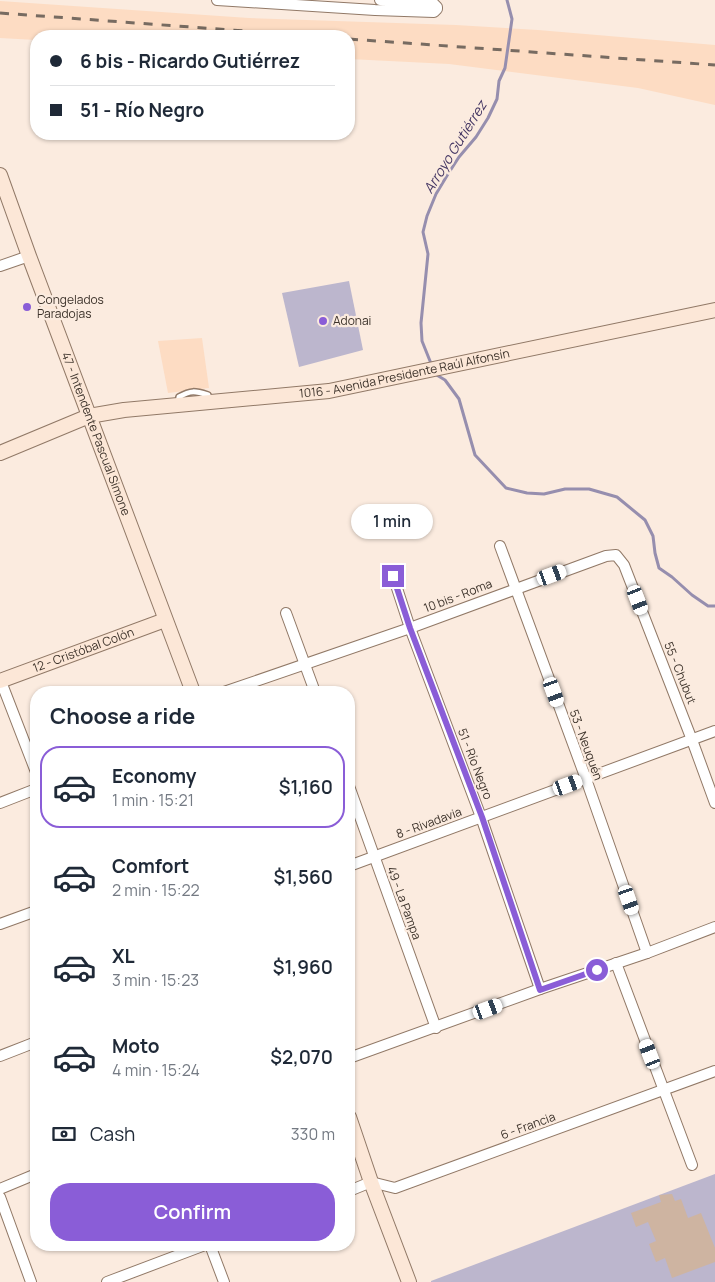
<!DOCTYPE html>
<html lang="en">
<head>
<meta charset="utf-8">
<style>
	:root { --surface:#fff; --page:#f6f6f7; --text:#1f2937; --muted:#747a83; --line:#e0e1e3; --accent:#8a5dd7 }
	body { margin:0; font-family:Manrope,sans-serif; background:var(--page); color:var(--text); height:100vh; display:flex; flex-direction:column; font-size:19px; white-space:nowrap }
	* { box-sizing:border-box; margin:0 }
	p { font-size:16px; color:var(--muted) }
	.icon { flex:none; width:28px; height:28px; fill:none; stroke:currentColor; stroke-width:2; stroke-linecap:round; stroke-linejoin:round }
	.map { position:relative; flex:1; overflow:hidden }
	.drawer { position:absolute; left:30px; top:686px; width:325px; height:565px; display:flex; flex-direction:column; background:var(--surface); border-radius:20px; box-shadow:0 1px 4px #0004 }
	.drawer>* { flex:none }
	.hud { position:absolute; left:30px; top:30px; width:325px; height:110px; border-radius:20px; box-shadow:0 1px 4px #0004; display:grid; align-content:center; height:110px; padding:0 20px; background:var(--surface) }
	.end { position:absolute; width:22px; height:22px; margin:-11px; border:6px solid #8a5dd7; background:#fff; box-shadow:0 0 0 2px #fff }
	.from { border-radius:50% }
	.bubble { position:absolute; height:35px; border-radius:18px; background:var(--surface); box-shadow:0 1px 4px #0004; font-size:16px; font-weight:600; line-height:35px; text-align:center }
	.car { position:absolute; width:15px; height:30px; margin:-15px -8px; border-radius:6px; box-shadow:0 0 4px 1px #0007; background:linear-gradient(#fff 24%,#345 0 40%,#fff 0 76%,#345 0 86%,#fff 0) }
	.hud b { display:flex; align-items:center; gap:18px; height:48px; font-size:19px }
	.hud b+b { border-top:1px solid var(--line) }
	.hud i { width:12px; height:12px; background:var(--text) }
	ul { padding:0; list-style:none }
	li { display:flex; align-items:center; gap:15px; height:82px; margin:0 10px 8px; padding:0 10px; border:2px solid transparent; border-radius:20px }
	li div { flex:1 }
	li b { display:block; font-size:19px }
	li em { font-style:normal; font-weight:600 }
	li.active { border-color:var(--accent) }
	li>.icon { width:45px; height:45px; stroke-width:1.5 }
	h2 { padding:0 20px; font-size:22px; line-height:60px }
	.pay { display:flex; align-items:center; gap:12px; height:55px; padding:0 20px; font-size:19px }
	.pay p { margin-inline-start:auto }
	.cta { display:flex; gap:10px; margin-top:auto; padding:10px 20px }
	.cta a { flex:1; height:58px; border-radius:20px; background:var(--accent); color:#fff; font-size:20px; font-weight:600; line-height:58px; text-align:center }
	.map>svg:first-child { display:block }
	.built { fill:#fddcc3 }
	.green { fill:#bcb6cd }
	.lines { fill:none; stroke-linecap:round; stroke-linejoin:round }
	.stream { stroke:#968eae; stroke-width:3 }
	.building { fill:#ceb4a1 }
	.lane-casing { stroke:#917967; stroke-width:8 }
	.street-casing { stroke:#917967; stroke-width:12 }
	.secondary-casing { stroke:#917967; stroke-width:16 }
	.lane { stroke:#fff; stroke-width:5 }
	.street { stroke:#fff; stroke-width:10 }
	.secondary { stroke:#fce7d7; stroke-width:14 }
	.rail { stroke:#776b61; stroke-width:3; stroke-dasharray:9 9; stroke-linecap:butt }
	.route { stroke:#8a5dd7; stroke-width:6 }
	.poi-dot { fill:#8a5dd7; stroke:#fbebdf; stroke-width:2 }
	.labels { text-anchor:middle; stroke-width:4.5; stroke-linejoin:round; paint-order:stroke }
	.poi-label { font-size:12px; fill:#3d332b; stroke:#fbebdf; text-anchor:start }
	.street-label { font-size:12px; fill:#3d332b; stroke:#fbebdf }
	.water-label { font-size:14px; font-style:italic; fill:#443663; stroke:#fbebdf }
</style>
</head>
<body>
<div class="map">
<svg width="715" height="1282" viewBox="0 0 715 1282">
	<rect width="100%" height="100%" fill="#fbebdf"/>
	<g class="built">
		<polygon points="0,1 249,18 456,25 538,30 715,45 715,105 638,88 449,64 349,59 349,36 36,36 36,40 0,38"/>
		<polygon points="202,338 209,388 168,393 158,341"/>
	</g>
	<g class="green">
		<polygon points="349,281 363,350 299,367 282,293"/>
		<polygon points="715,1174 715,1282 431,1282 431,1281"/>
	</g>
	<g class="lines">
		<g class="stream">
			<polyline points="432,366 422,341 421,323 428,254 423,232 427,216 436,194 448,174 459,157 476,137 488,118 497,99 499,81 505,68 512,19 507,0"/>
			<polyline points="435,374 445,380 459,399 475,455 506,488 527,493 544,494 565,489 589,489 617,497 645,520 653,536 655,553 659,568 672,577 692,595 708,606 715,606"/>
		</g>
	</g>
	<polygon class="building" points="672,1194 675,1201 681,1199 688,1218 701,1213 715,1248 715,1262 672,1278 665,1258 656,1262 649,1244 656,1241 648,1222 636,1227 631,1213 661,1202 659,1195"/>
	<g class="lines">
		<g class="lane-casing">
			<path id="lane" d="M178 404 179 397C191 390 195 391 208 395L210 401"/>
		</g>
		<g class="street-casing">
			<g id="street">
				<polyline points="217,0 375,10 434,12 437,9 437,7 433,3 380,0"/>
				<polyline points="0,266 29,256"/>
				<polyline points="500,546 586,779 647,953"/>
				<polyline points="393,576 410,628 481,817 540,989"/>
				<polyline points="286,613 315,692"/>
				<polyline points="0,679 36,772"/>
				<polyline points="224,692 410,628 606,556 616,555 624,565 692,740 715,803"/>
				<polyline points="349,786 436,1028"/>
				<polyline points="0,803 36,789"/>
				<polyline points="349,866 715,731"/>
				<polyline points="0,924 36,911"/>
				<polyline points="616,963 692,1165"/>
				<polyline points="0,1056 36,1042"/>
				<polyline points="349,1058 540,989 647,953 715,927"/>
				<polyline points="0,1189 36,1174"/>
				<polyline points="349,1191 371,1182 395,1188 715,1071"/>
				<polyline points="0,1197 31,1282"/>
				<polyline points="210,1245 224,1282"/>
				<polyline points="107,1282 205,1245"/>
			</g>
		</g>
		<g class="secondary-casing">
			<g id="secondary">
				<path id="s1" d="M0 175 29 256 193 692"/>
				<path id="s2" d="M0 453 89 416 124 410 329 391 715 310"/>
				<path id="s3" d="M0 681 165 620"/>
				<polyline points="349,1117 371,1182 409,1282"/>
			</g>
		</g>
		<use href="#lane" class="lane"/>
		<use href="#street" class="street"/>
		<use href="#secondary" class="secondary"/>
		<g class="rail">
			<polyline points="0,13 313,36"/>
			<polyline points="349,39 715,65"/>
		</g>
	</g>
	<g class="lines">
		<polyline class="route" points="393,576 410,628 482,817 540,990 597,970"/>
	</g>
	<g class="poi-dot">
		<circle cx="27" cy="307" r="5"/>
		<circle cx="323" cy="321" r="5"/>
	</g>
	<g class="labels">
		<g class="poi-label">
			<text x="37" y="304">Congelados<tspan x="37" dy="14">Paradojas</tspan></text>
			<text x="333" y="325">Adonai</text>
		</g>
		<g class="street-label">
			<text dy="4" stroke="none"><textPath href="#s2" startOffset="415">1016 - Avenida Presidente Raúl Alfonsín</textPath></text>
			<text dy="4" stroke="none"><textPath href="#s1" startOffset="276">47 - Intendente Pascual Simone</textPath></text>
			<text transform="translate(458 596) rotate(-21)" y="4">10 bis - Roma</text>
			<text dy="4" stroke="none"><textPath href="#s3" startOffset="89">12 - Cristóbal Colón</textPath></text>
			<text transform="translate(680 673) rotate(68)" y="4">55 - Chubut</text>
			<text transform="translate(586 745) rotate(70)" y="4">53 - Neuquén</text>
			<text transform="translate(475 764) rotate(69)" y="4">51 - Río Negro</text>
			<text transform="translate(429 823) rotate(-20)" y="4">8 - Rivadavia</text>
			<text transform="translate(404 903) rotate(70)" y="4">49 - La Pampa</text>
			<text transform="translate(528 1126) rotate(-20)" y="4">6 - Francia</text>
		</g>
		<g class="water-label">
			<text transform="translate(455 147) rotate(-58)" y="5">Arroyo Gutiérrez</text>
		</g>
	</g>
</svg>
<i class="end from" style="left:597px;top:970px"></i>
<i class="end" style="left:393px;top:576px"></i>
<div class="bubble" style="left:351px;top:504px;width:82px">1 min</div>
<i class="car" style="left:552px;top:575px;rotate:70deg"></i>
<i class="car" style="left:638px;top:600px;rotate:159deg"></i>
<i class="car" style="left:554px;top:692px;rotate:160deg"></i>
<i class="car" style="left:568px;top:785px;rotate:70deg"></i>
<i class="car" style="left:629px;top:900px;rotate:161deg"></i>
<i class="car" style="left:488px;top:1009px;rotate:70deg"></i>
<i class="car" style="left:650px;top:1054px;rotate:339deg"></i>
<div class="hud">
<b><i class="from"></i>6 bis - Ricardo Gutiérrez</b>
<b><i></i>51 - Río Negro</b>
</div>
<section class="drawer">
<h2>Choose a ride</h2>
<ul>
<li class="active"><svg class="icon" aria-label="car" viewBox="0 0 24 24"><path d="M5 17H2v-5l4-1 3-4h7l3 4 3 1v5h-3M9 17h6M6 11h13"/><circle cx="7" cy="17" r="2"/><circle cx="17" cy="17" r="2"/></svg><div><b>Economy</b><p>1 min · 15:21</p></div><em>$1,160</em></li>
<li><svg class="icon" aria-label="car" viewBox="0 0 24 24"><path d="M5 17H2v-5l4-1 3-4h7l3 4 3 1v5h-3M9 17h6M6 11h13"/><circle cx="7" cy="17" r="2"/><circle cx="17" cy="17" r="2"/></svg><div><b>Comfort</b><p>2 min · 15:22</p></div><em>$1,560</em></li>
<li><svg class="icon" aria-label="car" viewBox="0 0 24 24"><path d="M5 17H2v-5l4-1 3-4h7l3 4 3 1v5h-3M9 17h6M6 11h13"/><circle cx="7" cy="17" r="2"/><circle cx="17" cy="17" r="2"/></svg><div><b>XL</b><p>3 min · 15:23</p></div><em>$1,960</em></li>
<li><svg class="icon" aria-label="car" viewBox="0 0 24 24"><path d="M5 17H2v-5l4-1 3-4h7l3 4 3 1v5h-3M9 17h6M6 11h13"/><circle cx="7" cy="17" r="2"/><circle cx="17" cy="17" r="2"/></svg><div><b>Moto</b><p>4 min · 15:24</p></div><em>$2,070</em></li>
</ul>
<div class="pay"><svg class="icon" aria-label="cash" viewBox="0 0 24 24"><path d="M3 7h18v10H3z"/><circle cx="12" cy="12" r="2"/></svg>Cash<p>330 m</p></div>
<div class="cta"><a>Confirm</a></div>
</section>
</div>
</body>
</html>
